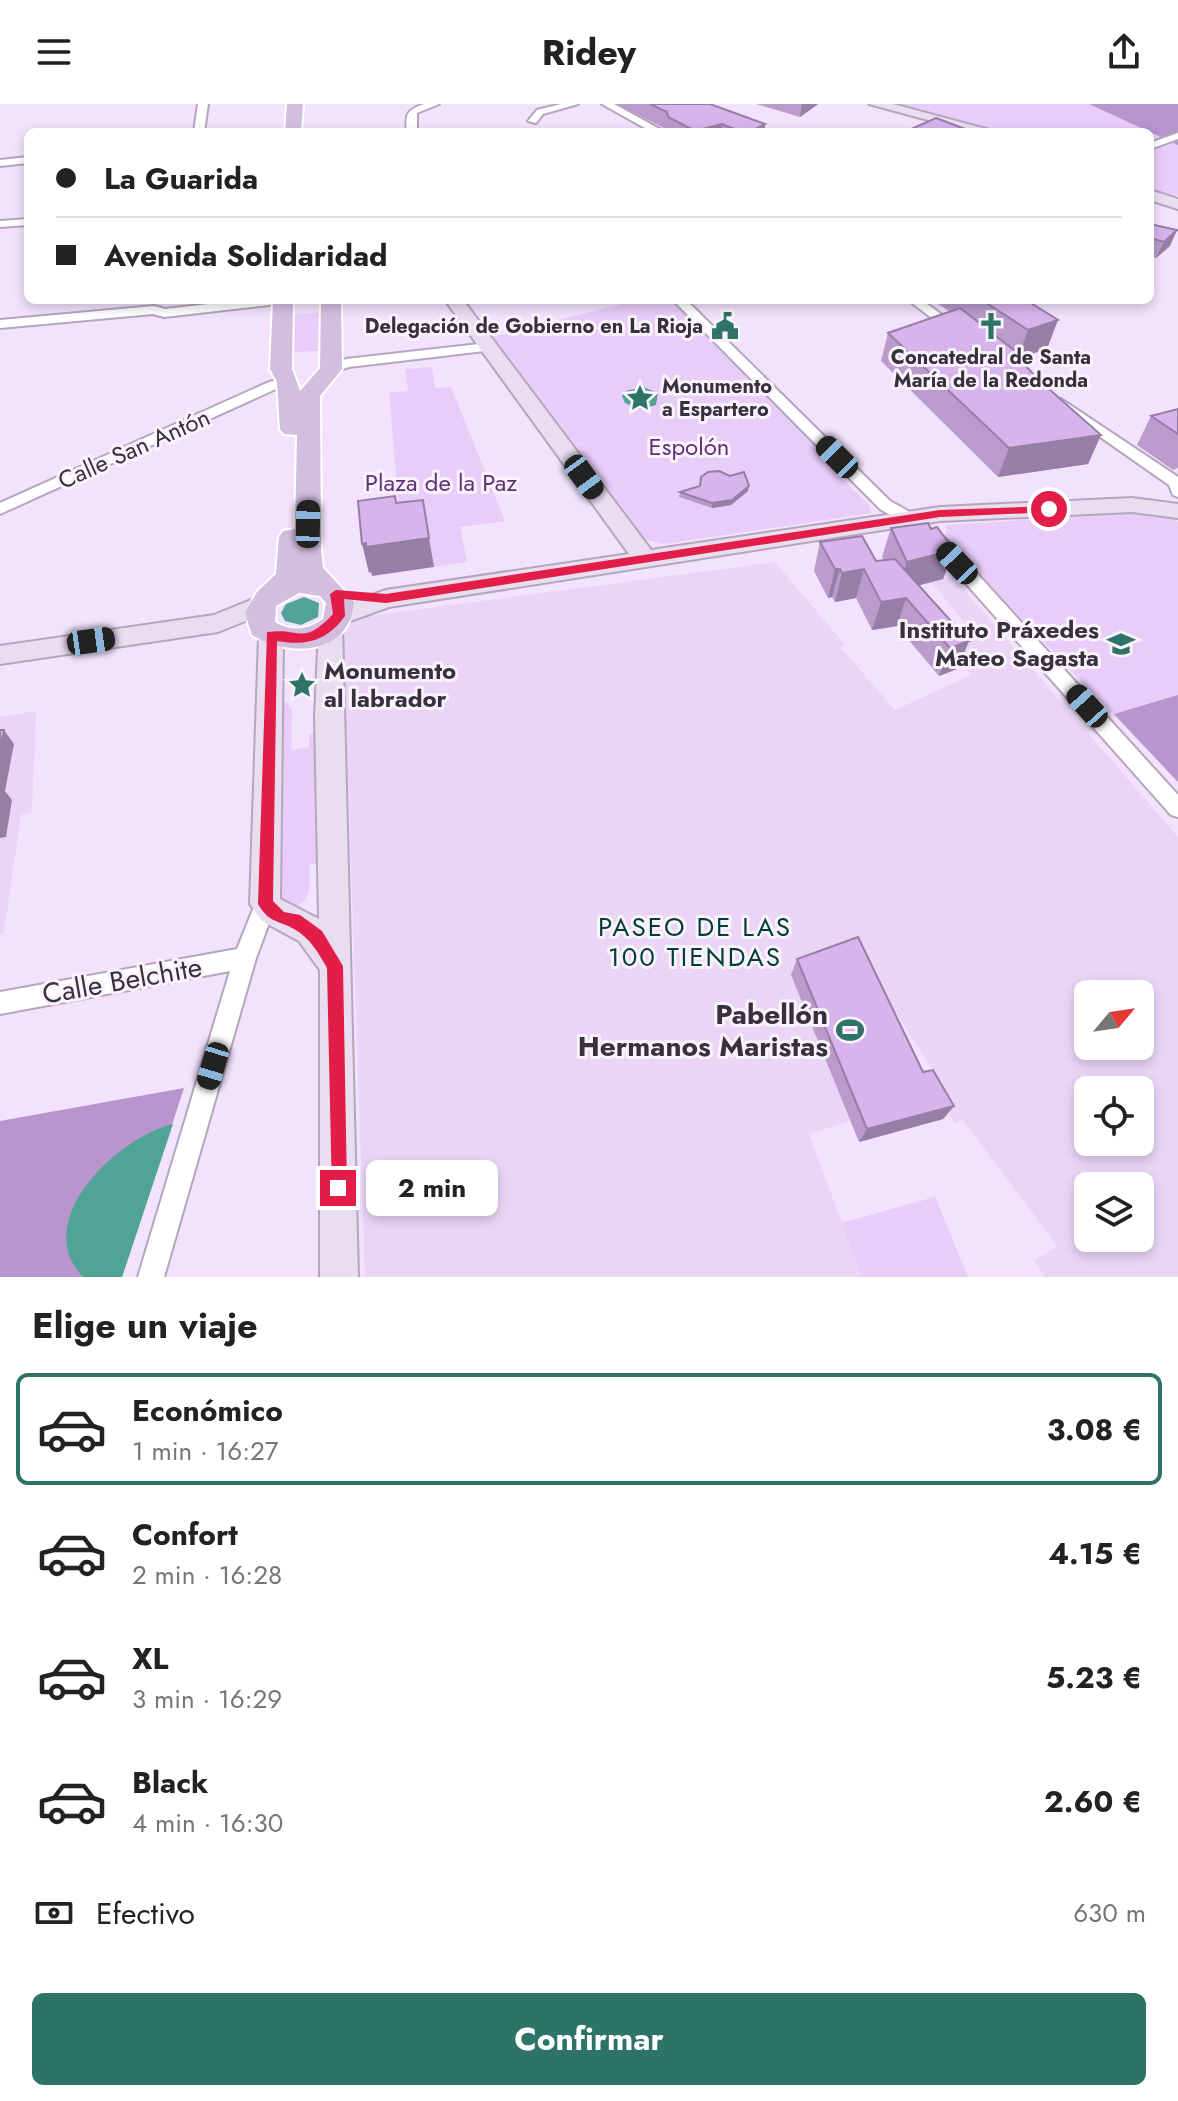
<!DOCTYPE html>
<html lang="es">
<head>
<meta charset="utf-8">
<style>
	:root { --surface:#fff; --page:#f2f2f2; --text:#222; --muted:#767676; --line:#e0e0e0; --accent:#2e7367 }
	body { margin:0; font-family:Jost,sans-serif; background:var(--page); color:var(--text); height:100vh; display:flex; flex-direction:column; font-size:30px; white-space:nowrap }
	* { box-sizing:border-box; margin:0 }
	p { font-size:26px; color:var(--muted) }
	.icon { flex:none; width:44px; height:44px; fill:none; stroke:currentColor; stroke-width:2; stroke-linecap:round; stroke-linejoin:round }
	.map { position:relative; height:1173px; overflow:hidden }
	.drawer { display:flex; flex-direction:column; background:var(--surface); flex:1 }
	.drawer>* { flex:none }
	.guide { position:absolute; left:24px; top:24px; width:1130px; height:176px; border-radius:12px; box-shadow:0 4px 12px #0003; display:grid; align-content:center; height:176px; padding:0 32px; background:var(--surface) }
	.needle { width:52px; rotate:61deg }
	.fabs { position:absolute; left:1074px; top:876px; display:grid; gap:16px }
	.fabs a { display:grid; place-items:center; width:80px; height:80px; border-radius:12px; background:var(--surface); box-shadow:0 4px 12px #0003; font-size:40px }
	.end { position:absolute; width:36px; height:36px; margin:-18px; border:10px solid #e11d48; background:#fff; box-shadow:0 0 0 4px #fff }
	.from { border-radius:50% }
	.bubble { position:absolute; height:56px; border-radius:12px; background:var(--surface); box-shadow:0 4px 12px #0003; font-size:26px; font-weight:700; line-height:56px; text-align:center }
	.car { position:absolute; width:24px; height:48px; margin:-24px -12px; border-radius:10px; box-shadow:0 0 6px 2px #0007; background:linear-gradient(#222 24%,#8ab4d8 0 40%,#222 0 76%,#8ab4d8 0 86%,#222 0) }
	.guide b { display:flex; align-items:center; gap:28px; height:76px; font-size:30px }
	.guide b+b { border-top:2px solid var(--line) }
	.guide i { width:20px; height:20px; background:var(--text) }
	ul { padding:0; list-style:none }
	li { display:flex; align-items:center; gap:24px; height:112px; margin:0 16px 12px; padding:0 16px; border:4px solid transparent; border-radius:12px }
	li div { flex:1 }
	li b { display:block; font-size:30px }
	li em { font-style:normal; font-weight:700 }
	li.selected { border-color:var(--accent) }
	li>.icon { width:72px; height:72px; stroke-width:1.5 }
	h2 { padding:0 32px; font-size:36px; line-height:96px }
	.pay { display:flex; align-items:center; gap:20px; height:88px; padding:0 32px; font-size:30px }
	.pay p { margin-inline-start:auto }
	.cta { display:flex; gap:16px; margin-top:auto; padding:16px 32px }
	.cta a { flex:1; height:92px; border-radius:12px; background:var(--accent); color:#fff; font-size:32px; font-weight:700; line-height:92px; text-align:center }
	header { display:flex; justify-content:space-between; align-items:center; height:104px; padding:0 32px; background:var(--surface); font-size:36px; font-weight:700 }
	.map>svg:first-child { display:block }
	.built { fill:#ead5f6; fill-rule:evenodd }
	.green { fill:#e9cdf9 }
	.forest { fill:#b895cc }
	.water { fill:#4fa495 }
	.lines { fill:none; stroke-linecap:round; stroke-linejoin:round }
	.street-casing { stroke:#b5a5be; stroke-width:4 }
	.secondary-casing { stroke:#b5a5be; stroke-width:4 }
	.primary-casing { stroke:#fff; stroke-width:4 }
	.street { fill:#fff; fill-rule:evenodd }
	.secondary { fill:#e9deef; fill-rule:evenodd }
	.primary { fill:#d3bee0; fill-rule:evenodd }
	.wall { fill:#ba9bcc }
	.shaded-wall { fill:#977ea6 }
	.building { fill:#d8b4ed; stroke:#977ea6; stroke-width:2 }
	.route { fill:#e11d48 }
	.labels { text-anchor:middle; stroke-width:6; stroke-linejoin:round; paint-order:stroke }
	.far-poi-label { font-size:20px; font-weight:bold; fill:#37313b; stroke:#faf3fe; text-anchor:end }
	.park-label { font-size:24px; fill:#5d3174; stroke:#faf3fe }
	.street-label { font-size:24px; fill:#37313b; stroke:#faf3fe }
	.poi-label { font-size:24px; font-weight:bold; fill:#37313b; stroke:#faf3fe; text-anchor:end }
	.neighbourhood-label { font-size:26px; letter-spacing:2px; fill:#003e35; stroke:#faf3fe }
	.near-street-label { font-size:28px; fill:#37313b; stroke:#faf3fe }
	.near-poi-label { font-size:28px; font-weight:bold; fill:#37313b; stroke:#faf3fe; text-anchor:end }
</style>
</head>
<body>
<header><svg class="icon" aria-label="menu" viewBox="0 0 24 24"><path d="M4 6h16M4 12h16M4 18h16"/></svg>Ridey<svg class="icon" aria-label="share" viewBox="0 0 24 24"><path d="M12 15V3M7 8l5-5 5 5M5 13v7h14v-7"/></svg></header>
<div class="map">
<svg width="1178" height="1173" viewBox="0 0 1178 1173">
	<rect width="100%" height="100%" fill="#f2e2fd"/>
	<g class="built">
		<path d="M775 458 845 541 840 543 895 606 971 571 941 537 971 526 931 478 952 472 1178 733V1173H1045L1034 1157 1057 1142 963 1016 955 1019 936 987 943 982 857 848 791 871 850 1017 809 1030 842 1119 935 1093 968 1173H365L343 523 353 514ZM1088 890H1140V942H1088ZM1088 986H1140V1038H1088ZM1088 1082H1140V1134H1088Z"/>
		<polygon points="36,607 32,708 21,711 4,829 0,830 0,613"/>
	</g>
	<g class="green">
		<polygon points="885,0 1178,0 1178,92 1150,85 1150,28 1005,28"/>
		<polygon points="638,196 672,196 688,211 845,368 838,371 869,401 872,409 665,440 644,436 492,233"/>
		<polygon points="325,208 326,246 291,249 292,211"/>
		<polygon points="432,263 435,284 451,283 505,417 460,423 467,458 434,463 401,428 389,289 408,287 405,265"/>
		<polygon points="1151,408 1169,411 1178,418 1178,678 946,436 946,421"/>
		<path d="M286 598 292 606 291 646 309 643V630L319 629 320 758 309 761C309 779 314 794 295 803L280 798 281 599Z"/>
		<polygon points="935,1093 968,1173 862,1173 842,1119"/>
	</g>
	<g class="forest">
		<polygon points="1089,0 1178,0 1178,41"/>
		<polygon points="1178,591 1178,678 1114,610"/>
		<polygon points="184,984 122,1173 0,1173 0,1017"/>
	</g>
	<g class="water">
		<polygon points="643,283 658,289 656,301 640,305 625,299 622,292 626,287"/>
		<polygon points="304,493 319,499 318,513 301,521 285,517 281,509 286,500"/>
		<path d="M173 1020 122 1173H83C29 1117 118 1033 173 1020Z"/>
	</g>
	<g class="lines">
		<g class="street-casing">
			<g id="street">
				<polygon points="198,0 208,0 204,28 194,28"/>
				<path d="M424 0H439L417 9V28H407C405 10 407 6 424 0Z"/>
				<polygon points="561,0 578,0 543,10 536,19 528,17 537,6"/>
				<polygon points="602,0 614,0 665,28 652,28"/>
				<polygon points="1178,29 1178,35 1150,45 1150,39"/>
				<polygon points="28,53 28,59 0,62 0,56"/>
				<polygon points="28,115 28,121 0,123 0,117"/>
				<polygon points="244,196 283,196 277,200 164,213 153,210 0,224 0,216 154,202 165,205"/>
				<polygon points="673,196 686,196 890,397 924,416 926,420 924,424 912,424 880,405"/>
				<polygon points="908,196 922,196 961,225 950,228"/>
				<polygon points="488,239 495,243 493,246 349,263 331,269 324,265 346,255"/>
				<polygon points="288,274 295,278 293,281 278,284 0,410 0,399 269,278"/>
				<polygon points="1061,295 1178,373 1178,393 1173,391 1169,381 1056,302 1054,299"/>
				<polygon points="937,431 943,432 1178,691 1178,713 1171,711 931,440 929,436"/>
				<polygon points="265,791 272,793 276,800 256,854 164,1173 138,1173 230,867 0,910 0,888 237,845 258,793"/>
			</g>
		</g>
		<g class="secondary-casing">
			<g id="secondary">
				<polygon points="869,0 893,0 997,28 972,28"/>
				<polygon points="1150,86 1178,95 1178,105 1150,96"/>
				<polygon points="445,196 463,196 651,446 940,403 1132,394 1178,400 1178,414 1132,408 940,417 389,503 342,520 358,1173 320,1173 320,866 299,837 262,817 250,800 259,532 262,526 280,526 283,532 280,795 319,815 315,613 319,523 328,515 330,506 386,486 629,450"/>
				<polygon points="261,492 270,495 273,501 270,507 218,528 0,560 0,542 214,511"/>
			</g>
		</g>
		<g class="primary-casing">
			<g id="primary">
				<polygon points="287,0 303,0 301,28 285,28"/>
				<path d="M273 196H293L292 265 300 287 320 264 321 196H341L342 265 320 292 321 446 323 464 354 497C351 551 290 554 252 531L245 509 257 488 276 470 279 433 283 427 295 425 297 331 284 330 280 325 277 278 270 265ZM299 489 320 492 326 499 323 515C308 526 291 528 275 518L276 502Z"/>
			</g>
		</g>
		<use href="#street" class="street"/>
		<use href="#secondary" class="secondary"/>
		<use href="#primary" class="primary"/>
	</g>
	<g class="wall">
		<polygon points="616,0 710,0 765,20 764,28 667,28 666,25"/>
		<polygon points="756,0 818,0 800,13"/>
		<polygon points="1150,120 1170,142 1156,154 1150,153"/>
		<polygon points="932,196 1026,196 1047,245 1022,253 1023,258 1040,277 1101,331 1088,360 998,373 881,257 888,229 949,207"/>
		<polygon points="1178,305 1178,364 1173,366 1137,341 1151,312"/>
		<polygon points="748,387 731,401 712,404 679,393 680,388"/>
		<polygon points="891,424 943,475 919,481 969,537 957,565 939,572 897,522 872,526 856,494 835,498 832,493 828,494 814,467 820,438 876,457 884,456 882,453"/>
		<polygon points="797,855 923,968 954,1002 943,1015 859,1038 791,871"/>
	</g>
	<g class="shaded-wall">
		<polygon points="802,0 818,0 800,13"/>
		<polygon points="722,20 721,28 695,28 695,27"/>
		<polygon points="765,20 764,28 750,28"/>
		<polygon points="1177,126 1170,142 1156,154 1164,138"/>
		<polygon points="1058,216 1047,245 1018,254 1028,226"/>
		<polygon points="1101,331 1088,360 998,373 1009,344"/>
		<polygon points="749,382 748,387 731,401 712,404 712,399"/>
		<polygon points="429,434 434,463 372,472 371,468 369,469 362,440"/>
		<polygon points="954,446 943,475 898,487 907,458"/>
		<polygon points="835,465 840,465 832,493 828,494"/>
		<polygon points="864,465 856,494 835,498 842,469"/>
		<polygon points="906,494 897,522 872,526 881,498"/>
		<polygon points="969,537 957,565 939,572 950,544"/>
		<polygon points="4,626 14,640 5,687 12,696 6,733 0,734 0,646"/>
		<polygon points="954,1002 943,1015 859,1038 867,1025"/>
	</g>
	<g class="building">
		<polygon points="650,0 710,0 765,20 750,28 742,28 722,20 695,27 668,13 667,8"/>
		<polygon points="936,14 973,28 914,28 909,26"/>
		<polygon points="1150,120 1177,126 1164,138 1150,134"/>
		<polygon points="982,196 1026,196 1058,216 1028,226"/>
		<polygon points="960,204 1024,254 1020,256 1040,277 1101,331 1009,344 888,229"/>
		<polygon points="1178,305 1178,330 1151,312"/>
		<polygon points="719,367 730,372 744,368 749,382 732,396 712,399 680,388 700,382 701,373 708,368"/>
		<polygon points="395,392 396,399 423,396 429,434 366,443 366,439 362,440 358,397"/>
		<polygon points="928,419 931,425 937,423 954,446 907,458 891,424"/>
		<polygon points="862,432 876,457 895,455 969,537 950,544 906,494 881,498 864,465 842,469 840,465 835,465 820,438"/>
		<polygon points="0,626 4,626 0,646"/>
		<polygon points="858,833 923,968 933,966 954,1002 867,1025 797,855"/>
	</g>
	<path class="route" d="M1049 402 1053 408 940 413 386 499 344 495 345 512C327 537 306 542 277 537L273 797 284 808 300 811 322 827 343 862 347 1084 338 1093 332 1091 327 864C318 848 310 834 294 825 278 816 269 819 258 800L267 528C301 523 302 543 333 510L330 490 336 486 386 490 940 406Z"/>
	<defs>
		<g id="civic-bare" transform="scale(2.16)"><path d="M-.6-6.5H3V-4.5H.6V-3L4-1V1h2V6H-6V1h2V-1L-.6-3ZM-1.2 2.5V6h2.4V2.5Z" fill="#2e7367" stroke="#faf3fe" stroke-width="2.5" paint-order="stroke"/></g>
		<g id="church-bare" transform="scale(2.16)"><path d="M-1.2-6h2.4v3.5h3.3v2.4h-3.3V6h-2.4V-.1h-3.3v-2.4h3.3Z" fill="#2e7367" stroke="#faf3fe" stroke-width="2.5" paint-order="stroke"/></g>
		<g id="sight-bare" transform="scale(2.16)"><path d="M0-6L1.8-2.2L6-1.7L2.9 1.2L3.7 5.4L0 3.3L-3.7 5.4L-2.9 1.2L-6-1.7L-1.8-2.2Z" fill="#2e7367" stroke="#faf3fe" stroke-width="2.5" paint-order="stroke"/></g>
		<g id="university-bare" transform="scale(2.16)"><path d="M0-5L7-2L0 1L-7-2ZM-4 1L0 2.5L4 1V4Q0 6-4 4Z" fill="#2e7367" stroke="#faf3fe" stroke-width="2.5" paint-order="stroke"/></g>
		<g id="stadium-bare" transform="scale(2.16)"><path d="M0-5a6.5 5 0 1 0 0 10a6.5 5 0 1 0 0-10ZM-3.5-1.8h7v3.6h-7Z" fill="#2e7367" stroke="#faf3fe" stroke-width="2.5" paint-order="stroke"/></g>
	</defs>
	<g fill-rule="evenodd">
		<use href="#civic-bare" x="725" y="222"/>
		<use href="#church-bare" x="991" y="222"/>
		<use href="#sight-bare" x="640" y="294"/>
		<use href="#university-bare" x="1121" y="540"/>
		<use href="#sight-bare" x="302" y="581"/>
		<use href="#stadium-bare" x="850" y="926"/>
	</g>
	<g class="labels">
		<g class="far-poi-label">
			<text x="703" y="229">Delegación de Gobierno en La Rioja</text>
			<text x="991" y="260" text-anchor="middle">Concatedral de Santa<tspan x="991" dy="23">María de la Redonda</tspan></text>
			<text x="662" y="289" text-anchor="start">Monumento<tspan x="662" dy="23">a Espartero</tspan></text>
		</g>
		<g class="park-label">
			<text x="689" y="351">Espolón</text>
			<text x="441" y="387">Plaza de la Paz</text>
		</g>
		<g class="street-label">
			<text transform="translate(134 345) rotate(-24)" y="8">Calle San Antón</text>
		</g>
		<g class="poi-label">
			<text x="1099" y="534">Instituto Práxedes<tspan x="1099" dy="28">Mateo Sagasta</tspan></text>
			<text x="324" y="575" text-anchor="start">Monumento<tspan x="324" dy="28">al labrador</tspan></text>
		</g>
		<g class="neighbourhood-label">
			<text x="695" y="832">PASEO DE LAS<tspan x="695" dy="30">100 TIENDAS</tspan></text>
		</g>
		<g class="near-street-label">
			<text transform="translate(122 876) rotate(-10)" y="10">Calle Belchite</text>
		</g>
		<g class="near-poi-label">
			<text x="828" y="920">Pabellón<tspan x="828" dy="32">Hermanos Maristas</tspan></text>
		</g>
	</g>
</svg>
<div class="fabs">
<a><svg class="needle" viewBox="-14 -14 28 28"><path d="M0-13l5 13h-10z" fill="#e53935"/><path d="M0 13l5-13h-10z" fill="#767676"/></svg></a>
<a><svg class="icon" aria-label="locate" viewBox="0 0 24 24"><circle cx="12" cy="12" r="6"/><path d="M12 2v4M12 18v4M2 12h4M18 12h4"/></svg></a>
<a><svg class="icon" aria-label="layers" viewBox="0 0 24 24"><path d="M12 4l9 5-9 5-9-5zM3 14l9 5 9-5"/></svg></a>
</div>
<i class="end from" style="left:1049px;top:405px"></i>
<i class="end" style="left:338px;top:1084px"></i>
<div class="bubble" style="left:366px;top:1056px;width:132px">2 min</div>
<i class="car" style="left:837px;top:353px;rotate:315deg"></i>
<i class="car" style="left:584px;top:373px;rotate:144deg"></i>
<i class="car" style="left:308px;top:420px;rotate:1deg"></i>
<i class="car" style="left:957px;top:459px;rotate:317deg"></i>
<i class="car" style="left:91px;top:537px;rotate:82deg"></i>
<i class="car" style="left:1087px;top:602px;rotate:318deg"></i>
<i class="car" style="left:213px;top:962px;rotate:197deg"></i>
<div class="guide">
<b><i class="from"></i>La Guarida</b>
<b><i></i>Avenida Solidaridad</b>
</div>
</div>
<section class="drawer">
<h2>Elige un viaje</h2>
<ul>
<li class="selected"><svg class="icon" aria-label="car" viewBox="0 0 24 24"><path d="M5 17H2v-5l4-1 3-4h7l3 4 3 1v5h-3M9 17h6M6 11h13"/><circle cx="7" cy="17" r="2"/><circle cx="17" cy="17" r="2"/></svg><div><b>Económico</b><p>1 min · 16:27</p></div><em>3.08 €</em></li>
<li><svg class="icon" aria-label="car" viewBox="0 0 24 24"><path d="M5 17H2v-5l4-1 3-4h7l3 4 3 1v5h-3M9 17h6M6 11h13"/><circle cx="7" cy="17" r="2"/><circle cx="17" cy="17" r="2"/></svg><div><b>Confort</b><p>2 min · 16:28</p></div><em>4.15 €</em></li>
<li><svg class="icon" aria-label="car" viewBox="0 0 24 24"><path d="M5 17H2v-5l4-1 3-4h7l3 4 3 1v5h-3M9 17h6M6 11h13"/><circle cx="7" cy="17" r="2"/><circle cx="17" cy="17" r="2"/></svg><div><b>XL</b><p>3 min · 16:29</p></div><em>5.23 €</em></li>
<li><svg class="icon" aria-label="car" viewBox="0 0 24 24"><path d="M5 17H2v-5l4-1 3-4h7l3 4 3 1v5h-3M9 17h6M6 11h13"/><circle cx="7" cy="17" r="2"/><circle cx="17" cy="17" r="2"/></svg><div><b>Black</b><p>4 min · 16:30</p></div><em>2.60 €</em></li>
</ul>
<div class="pay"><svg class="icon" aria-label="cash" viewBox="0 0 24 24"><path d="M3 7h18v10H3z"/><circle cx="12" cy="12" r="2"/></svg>Efectivo<p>630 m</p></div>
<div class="cta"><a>Confirmar</a></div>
</section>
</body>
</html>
